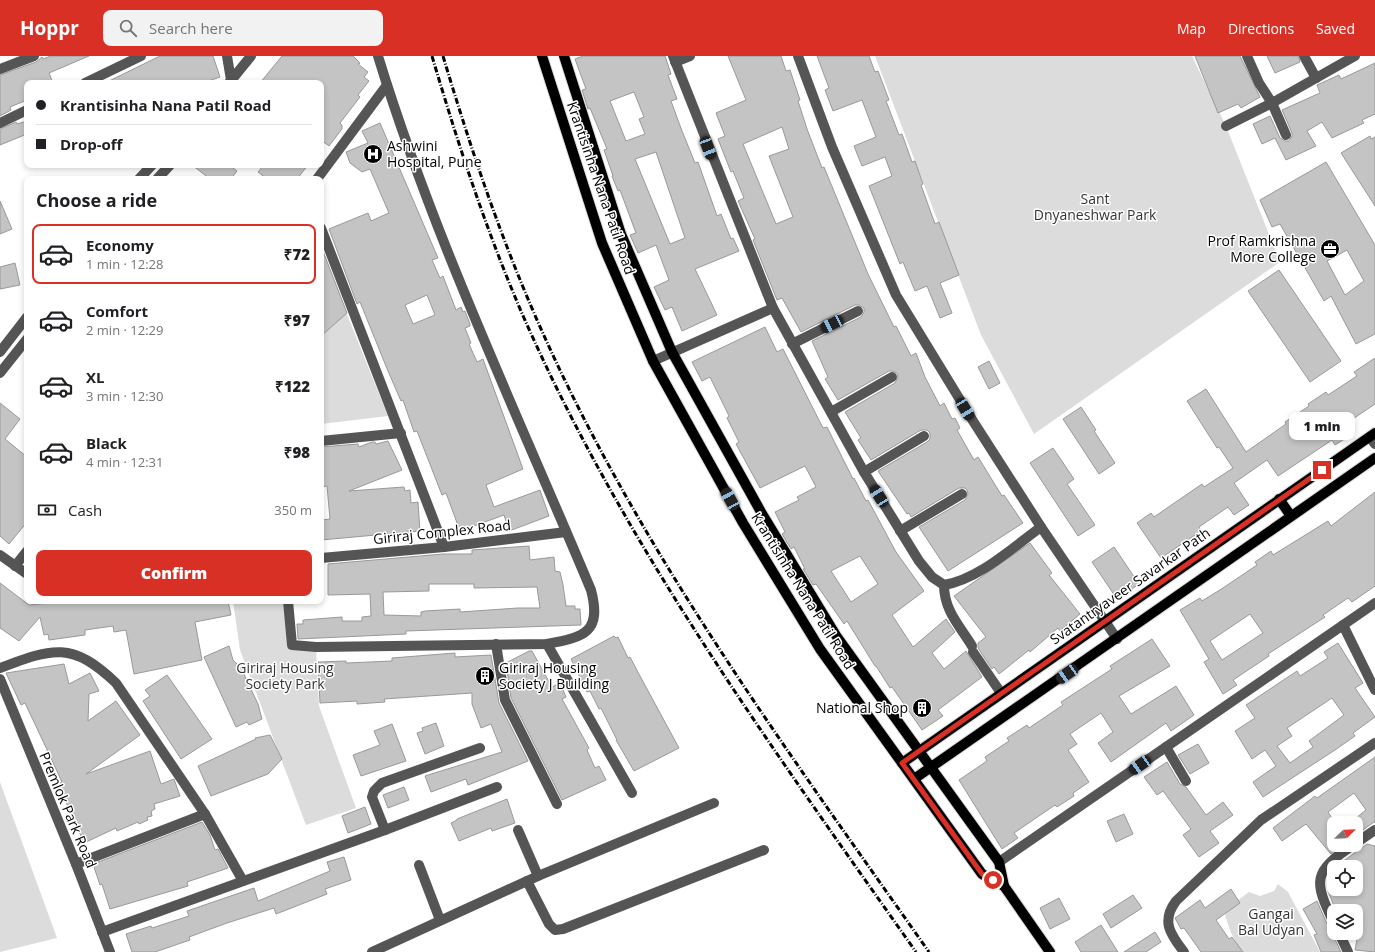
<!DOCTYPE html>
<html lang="en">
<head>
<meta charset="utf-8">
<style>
	:root { --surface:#fff; --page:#f2f2f2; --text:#202124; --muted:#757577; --line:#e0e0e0; --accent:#d93025 }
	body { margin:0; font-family:"Open Sans",sans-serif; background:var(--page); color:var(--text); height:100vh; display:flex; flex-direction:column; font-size:15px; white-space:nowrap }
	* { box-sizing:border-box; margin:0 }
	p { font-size:13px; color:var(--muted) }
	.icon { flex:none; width:22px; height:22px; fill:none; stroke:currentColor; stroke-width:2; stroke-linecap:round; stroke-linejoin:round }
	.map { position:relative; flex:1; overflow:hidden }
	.details { position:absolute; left:24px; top:120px; width:300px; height:428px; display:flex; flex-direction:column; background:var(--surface); border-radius:8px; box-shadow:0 2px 6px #0003 }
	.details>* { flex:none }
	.banner { position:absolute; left:24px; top:24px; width:300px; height:88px; border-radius:8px; box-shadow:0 2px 6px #0003; display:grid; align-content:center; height:88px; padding:0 12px; background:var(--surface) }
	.needle { width:26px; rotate:67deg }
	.fabs { position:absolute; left:1327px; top:760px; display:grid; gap:8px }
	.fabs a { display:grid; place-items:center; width:36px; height:36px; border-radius:8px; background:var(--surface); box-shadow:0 2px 6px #0003; font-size:20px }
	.end { position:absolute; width:18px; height:18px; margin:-9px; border:5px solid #d93025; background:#fff; box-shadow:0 0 0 2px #fff }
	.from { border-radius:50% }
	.bubble { position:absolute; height:28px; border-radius:8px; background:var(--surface); box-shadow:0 2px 6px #0003; font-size:13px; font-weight:800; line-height:28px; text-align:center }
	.car { position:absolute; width:12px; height:24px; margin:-12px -6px; border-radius:5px; box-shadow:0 0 3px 1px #0007; background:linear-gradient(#222 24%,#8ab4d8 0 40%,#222 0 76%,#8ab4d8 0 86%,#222 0) }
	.banner b { display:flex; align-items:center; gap:14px; height:38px; font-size:15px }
	.banner b+b { border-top:1px solid var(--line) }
	.banner i { width:10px; height:10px; background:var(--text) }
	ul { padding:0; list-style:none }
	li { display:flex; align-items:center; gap:12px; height:60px; margin:0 8px 6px; padding:0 4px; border:2px solid transparent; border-radius:8px }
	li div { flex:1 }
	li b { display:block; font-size:15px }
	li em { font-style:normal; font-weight:800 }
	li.current { border-color:var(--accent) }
	li>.icon { width:36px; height:36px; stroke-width:1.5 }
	h2 { padding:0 12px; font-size:18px; line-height:48px }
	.pay { display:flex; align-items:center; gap:10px; height:44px; padding:0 12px; font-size:15px }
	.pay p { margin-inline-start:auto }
	.primary-button { display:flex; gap:8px; margin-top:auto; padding:8px 12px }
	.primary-button a { flex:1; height:46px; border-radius:8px; background:var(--accent); color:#fff; font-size:16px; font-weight:800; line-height:46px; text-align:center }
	header { display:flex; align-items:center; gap:24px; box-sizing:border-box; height:56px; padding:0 20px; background:var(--accent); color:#fff }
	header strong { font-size:19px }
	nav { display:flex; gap:22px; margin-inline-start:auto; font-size:14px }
	.search { width:280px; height:36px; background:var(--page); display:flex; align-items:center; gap:10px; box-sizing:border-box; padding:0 14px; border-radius:8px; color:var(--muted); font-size:15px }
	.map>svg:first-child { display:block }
	.green { fill:#dcdcdc }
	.building { fill:#c4c4c4; stroke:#999; fill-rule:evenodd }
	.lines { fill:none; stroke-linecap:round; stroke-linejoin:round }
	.major-casing { stroke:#dbdbdb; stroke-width:12 }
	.minor { stroke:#555; stroke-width:10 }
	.major { stroke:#000; stroke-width:10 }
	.rail { stroke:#000; stroke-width:3; stroke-dasharray:6 2 1 2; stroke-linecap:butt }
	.route { stroke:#d93025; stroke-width:5 }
	.labels { text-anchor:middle; stroke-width:3; stroke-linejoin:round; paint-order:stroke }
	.poi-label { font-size:14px; fill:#000; stroke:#fff; text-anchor:start }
	.street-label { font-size:14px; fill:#000; stroke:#fff }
	.park-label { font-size:14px; fill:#333; stroke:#fff }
</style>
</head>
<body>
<header>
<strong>Hoppr</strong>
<div class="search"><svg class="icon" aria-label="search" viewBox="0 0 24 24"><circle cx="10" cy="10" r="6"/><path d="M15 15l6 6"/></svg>Search here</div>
<nav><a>Map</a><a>Directions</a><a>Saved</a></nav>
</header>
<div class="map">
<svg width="1375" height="896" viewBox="0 0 1375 896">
	<rect width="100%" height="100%" fill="#fff"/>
	<g class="green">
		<polygon points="875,0 1192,0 1226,70 1280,206 1034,378 981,279"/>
		<polygon points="321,194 388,360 321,368"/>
		<polygon points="233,545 288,545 292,589 316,591 319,650 356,752 306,769 240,594"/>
		<polygon points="0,726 57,882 0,896"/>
		<polygon points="1278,828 1288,836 1320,896 1242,896 1231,877 1225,859 1237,845 1249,836 1260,840 1274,835"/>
	</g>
	<g class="building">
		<polygon points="51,0 89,0 49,17 53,27 27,27 27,44 10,51 11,54 0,60 0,19 36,6 42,1 43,3"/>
		<polygon points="160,0 213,0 220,21 203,27 105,27"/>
		<polygon points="282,0 353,0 360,7 358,8 368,16 364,21 369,25 358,39 360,41 340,67 342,69 342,73 329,90 321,84 321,27 260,27"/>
		<path d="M583 0H665L671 18 668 19 677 43 671 45 682 75 695 107 698 106 717 160 721 158 731 183 733 182 739 195 695 213 717 259 682 275 672 251 665 254 654 231 669 224 656 189 638 197 630 179 636 177 620 134 618 135 612 120H613L604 94 607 93 590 52 588 53 582 34 586 33 575 3ZM634 36 644 61 639 63 645 78 626 85 610 45ZM656 96 685 182 670 188 635 103Z"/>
		<path d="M728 0H781L786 15 790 14 800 44 798 45 807 73 822 112 824 111 868 218 894 271 896 270 911 300 916 297 925 321 940 350 944 347 952 363 955 362 960 372 957 374 974 404 978 401 1002 440 1004 439 1023 467 948 515 919 471 965 444 968 438 967 434 965 432H959L911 461 909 457 907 458 878 415 927 386 930 383V377L927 374H921L871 404 858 384 861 382 845 356 895 327 898 321 897 317 892 315H889L838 344 825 323 828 321 812 285 861 261 864 256V252L859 249H855L801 276 782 242 777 244 753 184 755 183 738 145 744 142 733 115 731 116 718 83 725 80 716 57 746 44ZM782 71 789 93 769 100 793 161 776 168 743 88Z"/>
		<polygon points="817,0 869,0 875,16 878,15 889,44 886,45 899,79 902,78 912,106 915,105 923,128 921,129 935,168 939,166 959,219 940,227 952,257 940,262 927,230 915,235 903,206 900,208 869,130 892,120 885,101 862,110 854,90 876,81 862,44 833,55 825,34 829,32"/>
		<polygon points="1195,0 1240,0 1260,41 1241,52 1238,48 1218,57"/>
		<polygon points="1267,0 1298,0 1300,6 1275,17"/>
		<polygon points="1375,7 1375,58 1362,64 1364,67 1332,82 1322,66 1307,75 1316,90 1286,104 1275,82 1262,88 1253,68 1270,60 1280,82 1285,85 1289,85 1292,80 1292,77 1282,54 1320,37 1317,29 1339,19 1341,23"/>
		<polygon points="27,65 27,78 0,89 0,73 16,66 17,68"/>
		<path d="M380 67 438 202 432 204 440 222 443 220 456 254 461 251 463 256 465 255 470 268V270L465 272 471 287 469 288 477 306 483 303 523 413 486 429 494 451 540 434 549 460 509 475 504 459 460 475 446 437 442 439 417 375 414 376 403 344 401 345 388 315 360 246 357 248 329 173 368 157 371 165 389 157 370 113 362 116 350 107 346 96 368 87 362 75ZM427 239 435 259 413 268 405 249Z"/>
		<polygon points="1370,80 1371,83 1375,81 1375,150 1341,97"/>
		<path d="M1326 106 1375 189V278L1356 288 1331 240 1324 245 1280 168 1272 171 1260 144ZM1347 194 1364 225 1345 239 1327 205Z"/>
		<polygon points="192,109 229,109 237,115 231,123 210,123"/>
		<polygon points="264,109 308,109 297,123 267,123 258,116"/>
		<polygon points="0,145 12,173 0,178"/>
		<polygon points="321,190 347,257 321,280"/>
		<polygon points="15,207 20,229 0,233 0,211"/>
		<polygon points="1279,214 1341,305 1310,326 1248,235"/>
		<path d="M765 271 777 296 783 293 823 372 827 371 853 423 854 422 866 445 868 444 896 496 924 535 892 559 913 591 946 563 955 576 932 597 944 613 966 595 982 621 938 654 943 660 922 674 892 631 890 632 876 610H875L847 565 844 568 816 528 813 529 803 513H805L794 491 791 493 782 478 785 476 775 456 799 444 797 441 816 431 805 410 760 432 736 388 739 386 727 362 729 360 710 321 702 325 692 306ZM860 500 878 528 851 546 831 515Z"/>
		<polygon points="1375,302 1375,348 1347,367 1354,377 1335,389 1332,384 1278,420 1267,404 1234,427 1249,449 1234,459 1228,451 1199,471 1201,475 1161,502 1137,467 1151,457 1154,461 1202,428 1204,431 1233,412 1219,391 1217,392 1187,345 1206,333 1246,396 1286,368 1285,366 1309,350 1308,348 1326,336 1328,339 1357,320 1354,316"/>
		<polygon points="989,305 1000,327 989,333 978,311"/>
		<polygon points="0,347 20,363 5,383 27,401 27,466 9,488 0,480"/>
		<polygon points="1081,351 1096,374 1094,375 1115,407 1099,418 1063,363"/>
		<polygon points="388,385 402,414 349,435 404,431 405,435 410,434 411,447 418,446 420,475 321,484 321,464 330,463 327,430 321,431 321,391 358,388 359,391 372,386 375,386 376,388"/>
		<polygon points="1053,392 1074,423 1067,428 1095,469 1078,480 1030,407"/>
		<path d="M1375 436V530L1352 546 1348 542 1323 559 1325 561 1268 598 1269 600 1233 624 1237 629 1223 638 1204 606 1209 603 1180 554 1200 542 1202 545 1223 532 1257 509 1255 506 1271 495 1273 499 1328 465 1331 470ZM1250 558 1263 577 1222 604 1210 585Z"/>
		<polygon points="1030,487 1052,517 1049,519 1080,558 1060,575 1058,572 1030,596 1029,594 999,618 994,611 992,613 978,592 978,587 986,581 954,540"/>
		<path d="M529 490 530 504 554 501 555 515 560 516 563 529 566 550H575V553H580L581 569 406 575V578L298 583 297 568H303V564L342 561V565H362V561L371 560 370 538 328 539V508L443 498H472V494ZM429 528H474V532L537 531 540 552H518L460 556V553L425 555 421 556V560L384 559 383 536 429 535Z"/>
		<polygon points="1114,491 1139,528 1117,543 1092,506"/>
		<polygon points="0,527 29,549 72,545 228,545 231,559 195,566 202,604 134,618 126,574 114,576 113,570 85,574 85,579 49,584 48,578 44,579 40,561 19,585 0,572"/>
		<polygon points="614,580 616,582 618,581 628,602 630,601 640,620 679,692 634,715 616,684 617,684 601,652 599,653 590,635 587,636 571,603"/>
		<polygon points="1152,583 1170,610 1119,640 1131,658 1176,630 1194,659 1171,675 1166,667 1111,706 1098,687 1113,676 1101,657 1070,678 1077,688 1068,694 1089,726 1073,737 1074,740 1057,751 1055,749 1014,777 1018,782 1002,793 959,724 987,705 985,701 1009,685 1007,682 1027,669 1029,672 1063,649 1061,646 1112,613 1110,610"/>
		<path d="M1338 587 1363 627 1355 632 1375 661 1353 677 1355 680 1335 694 1263 741 1253 726 1276 710 1265 694 1252 703 1235 675 1255 662 1246 649 1297 615 1300 620 1328 602 1324 596ZM1332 642 1344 659 1309 685 1313 691 1290 707 1277 690 1292 680 1287 672Z"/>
		<polygon points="229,590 233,604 241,612 258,648 262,663 249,669 247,666 236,671 204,601"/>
		<polygon points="529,595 532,595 552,631 560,627 566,641 562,643 589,692 587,694 595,712 599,710 606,724 562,744 511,642 506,607"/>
		<polygon points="455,597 455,601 491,599 499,647 528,705 468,729 466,723 431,736 425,720 502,696 491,668 481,672 472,648 472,637 384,643 385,646 357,648 357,645 320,647 318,606 346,605 346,607 392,605 392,602"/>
		<polygon points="64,608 69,628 90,617 99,635 89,638 88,665 116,645 140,679 86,718 150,695 161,728 174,723 180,740 154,748 155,753 151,755 152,760 147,761 148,764 139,768 138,766 117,775 116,772 84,787 58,728 62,726 50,700 25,647 21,649 6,617"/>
		<polygon points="167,619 212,683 181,703 143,645 150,640 145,634"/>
		<polygon points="436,667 444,690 425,698 417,677 423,675 422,672"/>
		<polygon points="392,668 406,705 361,720 353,699 380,689 374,675"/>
		<polygon points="270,679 282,703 268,718 211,740 198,710 256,683 255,682"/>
		<polygon points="1198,688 1209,707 1190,718 1178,699"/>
		<polygon points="1375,701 1375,767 1374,766 1356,779 1356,762 1366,754 1354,737 1328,756 1334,765 1334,789 1342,789 1331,798 1306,768 1282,785 1273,772 1315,740 1317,742"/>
		<polygon points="1167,706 1180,728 1186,731 1206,759 1223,746 1233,759 1210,775 1219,787 1199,801 1183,779 1191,773 1163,735 1157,739 1144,721"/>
		<polygon points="404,731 409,744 388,752 383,739"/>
		<polygon points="507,743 515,767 492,775 491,772 459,785 451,767 457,764 457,763"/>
		<polygon points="365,751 371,768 348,777 342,760"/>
		<polygon points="1124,758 1133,778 1116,786 1107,765"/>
		<polygon points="202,766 210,779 215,794 218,793 228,812 187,826 188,830 110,853 102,828 100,829 93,808"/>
		<polygon points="1367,788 1375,790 1375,896 1355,894 1360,868 1356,867 1356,855 1336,855 1328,835 1329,833 1356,833 1356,811 1335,811"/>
		<polygon points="344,801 351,824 325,833 327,838 276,858 274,852 227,867 189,881 190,884 155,896 132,896 126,878 151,870 152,872 189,860 187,855 254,832 258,845 330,815 327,806"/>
		<polygon points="1231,833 1240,847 1216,864 1229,883 1232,881 1243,896 1201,896 1184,872 1181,873 1175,862 1200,844 1205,852"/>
		<polygon points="1133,839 1142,852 1111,872 1103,858"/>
		<polygon points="1059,842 1070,863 1050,873 1040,852"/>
		<polygon points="1317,845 1328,870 1334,873 1333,879 1341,896 1321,896 1314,879 1317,878 1303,853"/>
		<polygon points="1101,869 1118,896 1081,896 1075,886"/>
		<polygon points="1155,876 1161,886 1146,896 1124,896"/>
	</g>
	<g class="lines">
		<g class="major-casing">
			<g id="major">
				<polyline points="542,0 602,187 653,305 743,467 820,593 982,818 1004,830"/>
				<polyline points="564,0 621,178 672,296 761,456 837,581 999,806 1004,830 1050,896"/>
				<polyline points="1279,443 1291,460"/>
				<polyline points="902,707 1375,377"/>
				<polyline points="914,723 1375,402"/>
			</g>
		</g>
		<g class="minor">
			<polyline points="227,0 231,24"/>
			<path d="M673 0 773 252 864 416 919 505 932 521 944 529C979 523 1012 492 1041 471"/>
			<polyline points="798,0 832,91 896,239 973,365 1041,471 1117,583"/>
			<polyline points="1247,0 1259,27 1272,47 1286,79"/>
			<polyline points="1304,0 1316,22"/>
			<polyline points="675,6 690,0"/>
			<polyline points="0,13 34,0"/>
			<polyline points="85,27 141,0"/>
			<polyline points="229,27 251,0"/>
			<polyline points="0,67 27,54"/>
			<polyline points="1226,70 1272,47 1355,0"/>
			<polyline points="139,123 152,109"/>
			<polyline points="157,123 170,109"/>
			<polyline points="317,123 387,29"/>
			<polyline points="321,172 444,491"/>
			<polyline points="792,288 858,255"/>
			<polyline points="0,296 27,261"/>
			<polyline points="653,305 773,252"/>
			<polyline points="0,317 27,283"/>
			<polyline points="831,356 892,321"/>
			<polyline points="1370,381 1375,388"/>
			<polyline points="321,385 401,377"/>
			<polyline points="864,416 924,380"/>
			<polyline points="900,475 962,438"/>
			<polyline points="0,499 27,518"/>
			<polyline points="321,502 444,491 566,476"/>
			<polyline points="15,510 27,495"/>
			<path d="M944 529C944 554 959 569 972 590"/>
			<path d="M288 545 292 589 316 591 547 588C585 581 602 576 591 534 517 357 434 183 378 0"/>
			<polyline points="1343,569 1375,634"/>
			<polyline points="496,588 505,644 557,748"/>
			<polyline points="547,588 632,737"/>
			<polyline points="973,596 1001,637"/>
			<path d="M0 612C53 592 72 585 116 627L205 758 243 825"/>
			<polyline points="0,623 76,808 110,896"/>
			<polyline points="1166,691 1186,725"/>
			<polyline points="385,774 372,741 374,735 382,727 480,692"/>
			<polyline points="518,774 538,820"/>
			<polyline points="1356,787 1375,774"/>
			<polyline points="999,806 1375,547"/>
			<polyline points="76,808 205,758"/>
			<polyline points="419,809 440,864"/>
			<polyline points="527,825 549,868 555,874 563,873 764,794"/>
			<path d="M1334 867C1313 824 1313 816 1353 789"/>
			<polyline points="102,876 385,774 497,731"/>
			<polyline points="1339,877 1348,896"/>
			<polyline points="372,896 538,820 714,747"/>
			<path d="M1184 896C1170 878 1161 865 1176 845L1261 764 1375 687"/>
		</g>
		<use href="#major" class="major"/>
		<g class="rail">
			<path d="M432 0C458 88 487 177 524 262 625 491 773 693 916 896"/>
			<path d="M443 0C469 87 498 174 534 257 634 488 785 691 929 896"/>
		</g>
	</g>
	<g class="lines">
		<polyline class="route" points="993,824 982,818 902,707 1322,414"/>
	</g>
	<defs>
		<g id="hospital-disc" transform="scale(1)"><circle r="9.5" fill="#000" stroke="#fff"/><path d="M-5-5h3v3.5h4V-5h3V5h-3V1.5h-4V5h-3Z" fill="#fff"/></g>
		<g id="office-disc" transform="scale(1)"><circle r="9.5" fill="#000" stroke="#fff"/><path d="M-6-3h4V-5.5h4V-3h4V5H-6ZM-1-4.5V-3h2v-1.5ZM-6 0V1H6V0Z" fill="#fff"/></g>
		<g id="building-disc" transform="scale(1)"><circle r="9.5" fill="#000" stroke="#fff"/><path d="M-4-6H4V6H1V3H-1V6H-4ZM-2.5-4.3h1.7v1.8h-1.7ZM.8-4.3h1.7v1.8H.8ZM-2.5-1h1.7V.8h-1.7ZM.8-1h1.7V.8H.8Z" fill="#fff"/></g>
	</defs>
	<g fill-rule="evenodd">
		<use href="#hospital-disc" x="373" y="98"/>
		<use href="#office-disc" x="1330" y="193"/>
		<use href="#building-disc" x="485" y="620"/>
		<use href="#building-disc" x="922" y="652"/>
	</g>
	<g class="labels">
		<g class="poi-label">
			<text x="387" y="95">Ashwini<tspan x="387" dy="16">Hospital, Pune</tspan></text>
			<text x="1316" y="190" text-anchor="end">Prof Ramkrishna<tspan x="1316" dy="16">More College</tspan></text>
			<text x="499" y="617">Giriraj Housing<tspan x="499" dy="16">Society J Building</tspan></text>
			<text x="908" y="657" text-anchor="end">National Shop</text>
		</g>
		<g class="street-label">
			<text transform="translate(601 132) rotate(71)" y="5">Krantisinha Nana Patil Road</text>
			<text transform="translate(442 476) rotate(-6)" y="5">Giriraj Complex Road</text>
			<text transform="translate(1130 530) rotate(-35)" y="5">Svatantryaveer Savarkar Path</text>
			<text transform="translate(803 535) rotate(58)" y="5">Krantisinha Nana Patil Road</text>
			<text transform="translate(68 754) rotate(67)" y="5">Premlok Park Road</text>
		</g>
		<g class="park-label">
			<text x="1095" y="148">Sant<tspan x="1095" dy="16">Dnyaneshwar Park</tspan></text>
			<text x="285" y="617">Giriraj Housing<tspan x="285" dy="16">Society Park</tspan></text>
			<text x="1271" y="863">Gangai<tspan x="1271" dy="16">Bal Udyan</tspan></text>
		</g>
	</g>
</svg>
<div class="fabs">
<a><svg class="needle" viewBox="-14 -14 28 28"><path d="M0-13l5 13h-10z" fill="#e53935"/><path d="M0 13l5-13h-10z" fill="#757577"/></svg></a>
<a><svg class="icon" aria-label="locate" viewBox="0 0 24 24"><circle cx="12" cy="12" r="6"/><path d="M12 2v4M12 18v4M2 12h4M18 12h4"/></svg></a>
<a><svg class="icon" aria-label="layers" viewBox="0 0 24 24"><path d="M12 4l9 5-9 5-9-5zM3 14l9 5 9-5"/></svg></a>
</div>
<i class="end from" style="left:993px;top:824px"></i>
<i class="end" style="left:1322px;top:414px"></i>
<div class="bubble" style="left:1289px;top:356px;width:66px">1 min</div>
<i class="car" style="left:708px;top:92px;rotate:159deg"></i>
<i class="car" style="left:832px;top:268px;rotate:244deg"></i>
<i class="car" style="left:965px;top:353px;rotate:149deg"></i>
<i class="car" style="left:879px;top:440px;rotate:328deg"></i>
<i class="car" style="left:730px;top:443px;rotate:331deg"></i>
<i class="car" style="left:1067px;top:618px;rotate:236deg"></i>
<i class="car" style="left:1140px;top:709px;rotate:236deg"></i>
<div class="banner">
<b><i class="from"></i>Krantisinha Nana Patil Road</b>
<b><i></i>Drop-off</b>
</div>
<section class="details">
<h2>Choose a ride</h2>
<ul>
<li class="current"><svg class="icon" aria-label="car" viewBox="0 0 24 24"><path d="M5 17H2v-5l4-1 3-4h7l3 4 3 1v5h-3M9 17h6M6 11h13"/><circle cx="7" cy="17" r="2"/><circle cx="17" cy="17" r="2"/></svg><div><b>Economy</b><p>1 min · 12:28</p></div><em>₹72</em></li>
<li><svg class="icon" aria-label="car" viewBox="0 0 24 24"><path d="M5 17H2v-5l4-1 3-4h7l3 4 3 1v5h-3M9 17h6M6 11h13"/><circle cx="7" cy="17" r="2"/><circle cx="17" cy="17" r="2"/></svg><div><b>Comfort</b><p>2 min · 12:29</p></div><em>₹97</em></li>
<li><svg class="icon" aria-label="car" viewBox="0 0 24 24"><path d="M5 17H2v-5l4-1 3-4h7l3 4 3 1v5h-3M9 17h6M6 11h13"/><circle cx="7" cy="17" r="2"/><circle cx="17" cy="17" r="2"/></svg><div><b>XL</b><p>3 min · 12:30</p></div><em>₹122</em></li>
<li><svg class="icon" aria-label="car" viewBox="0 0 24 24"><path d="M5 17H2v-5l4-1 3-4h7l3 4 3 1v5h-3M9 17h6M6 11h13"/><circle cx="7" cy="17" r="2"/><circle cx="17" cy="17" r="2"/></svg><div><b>Black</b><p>4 min · 12:31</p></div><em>₹98</em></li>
</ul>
<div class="pay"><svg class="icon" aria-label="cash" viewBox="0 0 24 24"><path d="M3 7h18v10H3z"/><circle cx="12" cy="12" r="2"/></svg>Cash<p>350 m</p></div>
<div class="primary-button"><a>Confirm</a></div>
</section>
</div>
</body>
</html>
